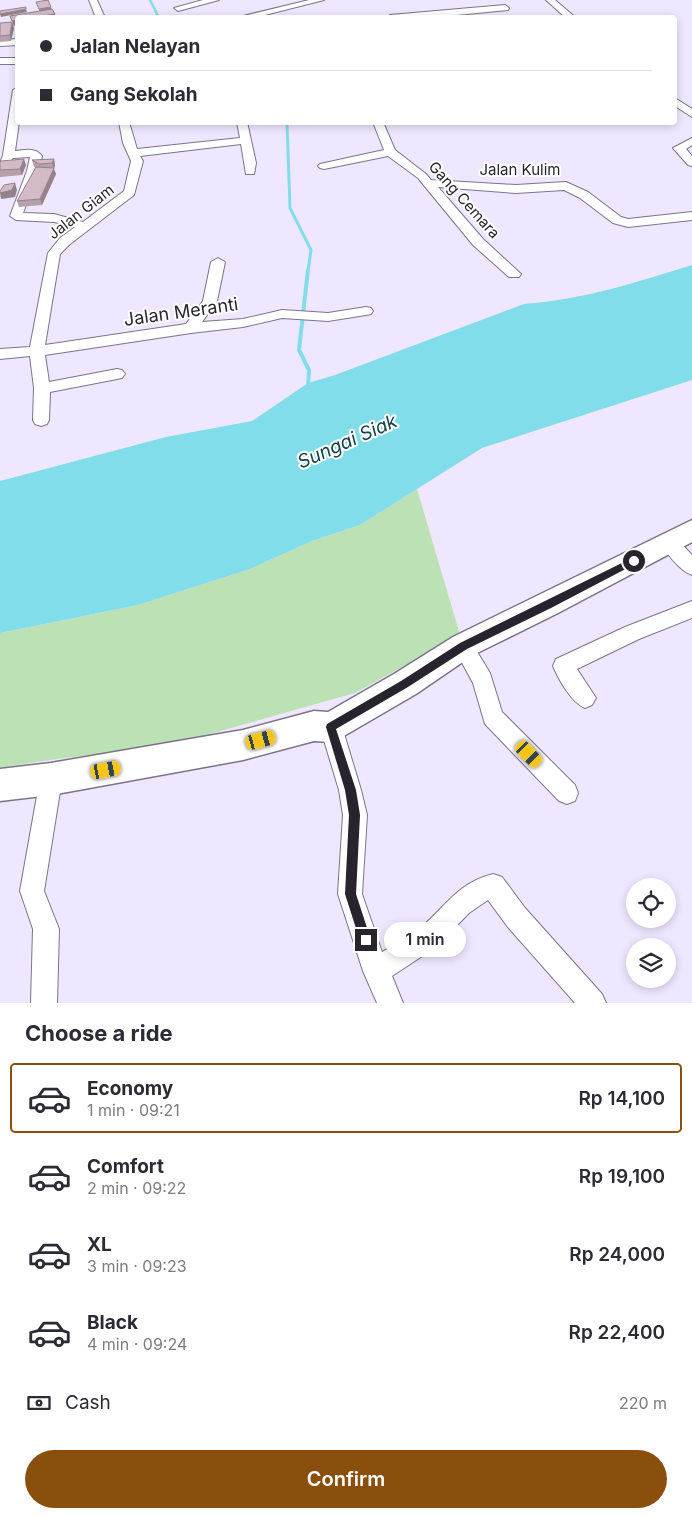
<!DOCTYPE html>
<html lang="en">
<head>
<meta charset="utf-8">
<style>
	:root { --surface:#fff; --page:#f7f7f7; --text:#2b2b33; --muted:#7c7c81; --line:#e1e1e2; --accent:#8a4e0d }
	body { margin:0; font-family:Inter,sans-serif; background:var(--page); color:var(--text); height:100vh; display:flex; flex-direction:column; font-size:19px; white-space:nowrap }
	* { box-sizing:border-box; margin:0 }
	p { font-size:16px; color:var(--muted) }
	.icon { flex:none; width:28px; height:28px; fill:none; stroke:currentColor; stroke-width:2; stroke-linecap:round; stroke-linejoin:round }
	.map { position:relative; height:1003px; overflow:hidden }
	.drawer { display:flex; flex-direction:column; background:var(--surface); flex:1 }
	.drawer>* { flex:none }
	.top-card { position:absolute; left:15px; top:15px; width:662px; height:110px; border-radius:5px; box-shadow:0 2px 8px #0003; display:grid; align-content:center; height:110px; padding:0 25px; background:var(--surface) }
	.tools { position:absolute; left:626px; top:878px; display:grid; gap:10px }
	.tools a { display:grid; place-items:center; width:50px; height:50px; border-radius:50%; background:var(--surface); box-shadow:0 2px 8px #0003; font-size:25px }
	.end { position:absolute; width:22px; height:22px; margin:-11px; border:6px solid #27242d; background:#fff; box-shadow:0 0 0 2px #fff }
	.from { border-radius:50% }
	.bubble { position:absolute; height:35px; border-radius:18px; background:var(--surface); box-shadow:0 2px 8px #0003; font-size:16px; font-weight:600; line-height:35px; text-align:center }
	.car { position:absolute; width:15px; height:30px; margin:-15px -8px; border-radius:6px; box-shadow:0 0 4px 1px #0007; background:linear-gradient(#f5c518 24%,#345 0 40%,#f5c518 0 76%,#345 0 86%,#f5c518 0) }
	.top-card b { display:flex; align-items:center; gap:18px; height:48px; font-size:19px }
	.top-card b+b { border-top:1px solid var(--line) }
	.top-card i { width:12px; height:12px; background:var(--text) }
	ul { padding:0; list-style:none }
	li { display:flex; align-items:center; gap:15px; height:70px; margin:0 10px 8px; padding:0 15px; border:2px solid transparent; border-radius:5px }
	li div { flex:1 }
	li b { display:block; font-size:19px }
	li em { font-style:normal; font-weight:600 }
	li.current { border-color:var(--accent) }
	li>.icon { width:45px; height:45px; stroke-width:1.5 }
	h2 { padding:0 25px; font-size:22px; line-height:60px }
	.pay { display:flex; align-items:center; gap:12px; height:55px; padding:0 25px; font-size:19px }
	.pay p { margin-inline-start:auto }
	.action { display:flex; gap:10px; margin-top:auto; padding:10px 25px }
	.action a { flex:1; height:58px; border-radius:30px; background:var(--accent); color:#fff; font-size:20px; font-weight:600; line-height:58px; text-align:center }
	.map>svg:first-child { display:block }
	.green { fill:#bbe1b5 }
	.water { fill:#82ddeb }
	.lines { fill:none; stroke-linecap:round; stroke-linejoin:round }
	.stream-far2 { stroke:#82ddeb; stroke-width:2.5 }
	.stream-far1 { stroke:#82ddeb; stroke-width:3 }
	.stream { stroke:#82ddeb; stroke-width:4 }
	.minor-casing { stroke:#7b7489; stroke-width:2 }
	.secondary-casing { stroke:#7b7489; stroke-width:3 }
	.minor { fill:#fff; fill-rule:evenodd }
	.secondary { fill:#fff; fill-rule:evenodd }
	.wall { fill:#b5a0ab }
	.shaded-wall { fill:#94828b }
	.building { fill:#d3bac7; stroke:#94828b }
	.route { fill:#27242d }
	.labels { text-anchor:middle; stroke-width:4; stroke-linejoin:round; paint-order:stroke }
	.far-street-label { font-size:15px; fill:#27242d; stroke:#fff }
	.street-label { font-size:18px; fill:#27242d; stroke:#fff }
	.water-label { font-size:19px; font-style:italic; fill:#174248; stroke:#fff }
</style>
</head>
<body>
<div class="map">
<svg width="692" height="1003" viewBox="0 0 692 1003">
	<rect width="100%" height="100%" fill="#efe7ff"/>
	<polygon class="green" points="417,489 460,635 355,693 171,745 56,759 0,768 0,633 138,605 250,569 312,541 360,525"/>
	<path class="water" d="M692 265V380L482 448 360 525 312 541 250 569 138 605 0 633V481L166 437 252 421 308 383 335 375 524 304C582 300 637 282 692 265Z"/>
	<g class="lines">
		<polyline class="stream-far2" points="150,0 159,18"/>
		<polyline class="stream-far1" points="287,122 290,208 311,250 308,271"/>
		<polyline class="stream" points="308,388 309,370 299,350 308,270"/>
		<g class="minor-casing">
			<g id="minor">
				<polygon points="89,0 97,0 105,18 96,18"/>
				<polygon points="203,0 219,0 178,11 174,8"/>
				<polygon points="309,0 324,0 253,18 235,18"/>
				<polygon points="546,0 555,0 576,18 566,18"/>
				<polygon points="505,5 509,8 508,10 426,18 386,18 390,15"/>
				<polygon points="18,39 18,45 0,46 0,40"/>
				<rect x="0" y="58" width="18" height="6"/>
				<path d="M18 87 19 122 15 151C25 150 35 147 42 156L39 171 23 213 54 214 83 222 124 191 131 161 123 143 119 122H129L137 149 240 138 237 122H247L256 163 254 174H246L241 144 140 156 143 161 134 195 70 244 60 254 45 345 186 324 203 301 211 262 218 258 225 262 217 301 202 322 243 319 282 310 328 313 366 307 371 308 373 311 371 314 366 315 328 321 282 318 243 327 191 333 45 355 49 382 117 369 122 370 125 374 122 378 117 379 50 392 49 420 47 424 41 426 35 424 33 420 34 388 30 356 0 359V349L30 347 48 253 60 238 75 227 54 222 16 220 10 216 27 171 30 157 13 158 9 164 5 165 0 163 3 155 13 90Z"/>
				<polygon points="675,98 692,109 692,117 675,106"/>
				<polygon points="373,122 383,122 395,150 426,174 431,180 516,185 566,182 588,192 621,217 628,219 692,212 692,220 628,227 613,223 580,198 564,190 516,193 438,187 483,239 521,274 519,277 509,277 473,245 418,178 388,156 324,169 320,168 318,166 320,164 384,150"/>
				<polygon points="692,138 692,145 686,149 692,156 692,166 688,165 673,148"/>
				<path d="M669 535 675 537 692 555V575C680 571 666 553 660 542L663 537Z"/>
				<path d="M692 601V618L639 639 577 669 596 698 592 705 585 708C571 702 559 680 553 666L556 659 625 627Z"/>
				<polygon points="463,637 470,640 490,673 502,712 575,785 578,793 575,801 567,804 559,801 485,724 473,683 453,646 456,640"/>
				<path d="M331 717 339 720 342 727 361 790 367 815 362 894 382 952C397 944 412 935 425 924 449 902 459 883 493 874L502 877 525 908 602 994 606 1003H575L507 926 488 900 469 913 436 947 392 976 403 1003H377L363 971 338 894 343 815 339 790 320 727 323 720Z"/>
				<polygon points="51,768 59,771 62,779 44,891 59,929 57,1003 31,1003 33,929 20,891 40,779 43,771"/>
			</g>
		</g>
		<g class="secondary-casing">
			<polygon id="secondary" points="692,520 692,542 558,613 473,655 416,694 342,737 331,742 314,741 243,760 51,795 0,801 0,769 51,763 243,730 314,711 328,712 394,674 453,637"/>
		</g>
		<use href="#minor" class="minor"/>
		<use href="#secondary" class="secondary"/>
	</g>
	<g class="wall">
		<polygon points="0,23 14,28 11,41 0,42"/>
		<polygon points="54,159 55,165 54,169 56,174 42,205 19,207 17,201 36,168 34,167 32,160"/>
		<polygon points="0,162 26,165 22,175 0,177"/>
	</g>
	<g class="shaded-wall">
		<polygon points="51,7 53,13 40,14 39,9"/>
		<polygon points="26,9 27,12 1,17 0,14"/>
		<polygon points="55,14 56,18 33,18"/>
		<polygon points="18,20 18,26 14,26 12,21"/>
		<polygon points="12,22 14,28 11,41 10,35"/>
		<polygon points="24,159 26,165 22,175 20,169"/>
		<polygon points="54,159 55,165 54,169 56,174 42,205 40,199 54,169 52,163"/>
		<polygon points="15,183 17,190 15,197 1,199 0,193"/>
	</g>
	<g class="building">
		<polygon points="48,0 51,7 39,9 36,2"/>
		<polygon points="26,7 26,9 0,14 0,11"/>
		<polygon points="52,9 55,14 33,18 18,18 18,20 12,21 10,16"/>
		<polygon points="12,22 10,35 0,36 0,23"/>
		<polygon points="24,159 20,169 0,170 0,162 1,161"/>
		<polygon points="54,159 52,163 39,164 32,160"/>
		<polygon points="36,167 54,168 40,199 17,201"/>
		<polygon points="15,183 12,190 0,193 0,191 4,185"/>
	</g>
	<polygon class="route" points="634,557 638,561 637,563 551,608 467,649 408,687 336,729 356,790 360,815 356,894 371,940 370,944 366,946 361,944 345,894 349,815 345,790 326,727 327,724 401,681 460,643"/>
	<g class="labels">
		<g class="far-street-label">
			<text x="520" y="175">Jalan Kulim</text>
			<text transform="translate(464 200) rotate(48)" y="5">Gang Cemara</text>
			<text transform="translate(81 212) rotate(-38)" y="5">Jalan Giam</text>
		</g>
		<g class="street-label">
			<text transform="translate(181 312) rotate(-8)" y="6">Jalan Meranti</text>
		</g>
		<g class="water-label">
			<text transform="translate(347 441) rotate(-24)" y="7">Sungai Siak</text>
		</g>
	</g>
</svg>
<div class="tools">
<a><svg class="icon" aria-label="locate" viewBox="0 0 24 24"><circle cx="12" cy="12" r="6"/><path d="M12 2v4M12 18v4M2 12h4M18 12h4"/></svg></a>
<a><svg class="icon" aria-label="layers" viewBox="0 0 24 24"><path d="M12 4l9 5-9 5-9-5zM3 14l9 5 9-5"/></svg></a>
</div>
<i class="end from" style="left:634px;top:561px"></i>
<i class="end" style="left:366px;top:940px"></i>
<div class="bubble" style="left:384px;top:922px;width:82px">1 min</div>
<i class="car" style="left:261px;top:740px;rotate:75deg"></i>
<i class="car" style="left:529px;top:754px;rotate:136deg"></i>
<i class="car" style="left:106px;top:770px;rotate:80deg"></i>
<div class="top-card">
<b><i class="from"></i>Jalan Nelayan</b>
<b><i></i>Gang Sekolah</b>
</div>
</div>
<section class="drawer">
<h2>Choose a ride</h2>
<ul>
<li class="current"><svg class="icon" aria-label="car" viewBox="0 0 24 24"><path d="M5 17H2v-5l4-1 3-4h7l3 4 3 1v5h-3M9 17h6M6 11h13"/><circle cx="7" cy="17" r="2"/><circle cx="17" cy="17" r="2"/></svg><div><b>Economy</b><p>1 min · 09:21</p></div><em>Rp 14,100</em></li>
<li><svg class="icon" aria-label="car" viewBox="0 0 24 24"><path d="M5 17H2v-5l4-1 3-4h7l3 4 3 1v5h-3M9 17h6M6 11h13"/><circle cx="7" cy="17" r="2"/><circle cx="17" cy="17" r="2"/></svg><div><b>Comfort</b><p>2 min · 09:22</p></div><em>Rp 19,100</em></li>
<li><svg class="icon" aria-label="car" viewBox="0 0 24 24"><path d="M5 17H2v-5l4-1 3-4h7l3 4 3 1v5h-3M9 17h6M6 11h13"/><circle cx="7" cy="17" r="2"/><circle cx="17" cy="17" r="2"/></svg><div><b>XL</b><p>3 min · 09:23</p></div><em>Rp 24,000</em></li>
<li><svg class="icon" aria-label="car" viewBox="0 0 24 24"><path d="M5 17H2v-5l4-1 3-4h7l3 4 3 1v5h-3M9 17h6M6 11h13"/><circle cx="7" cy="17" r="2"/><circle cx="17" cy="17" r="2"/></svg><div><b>Black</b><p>4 min · 09:24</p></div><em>Rp 22,400</em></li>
</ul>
<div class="pay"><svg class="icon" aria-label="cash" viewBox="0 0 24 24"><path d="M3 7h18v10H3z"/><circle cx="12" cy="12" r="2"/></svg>Cash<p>220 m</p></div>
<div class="action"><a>Confirm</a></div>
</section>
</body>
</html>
